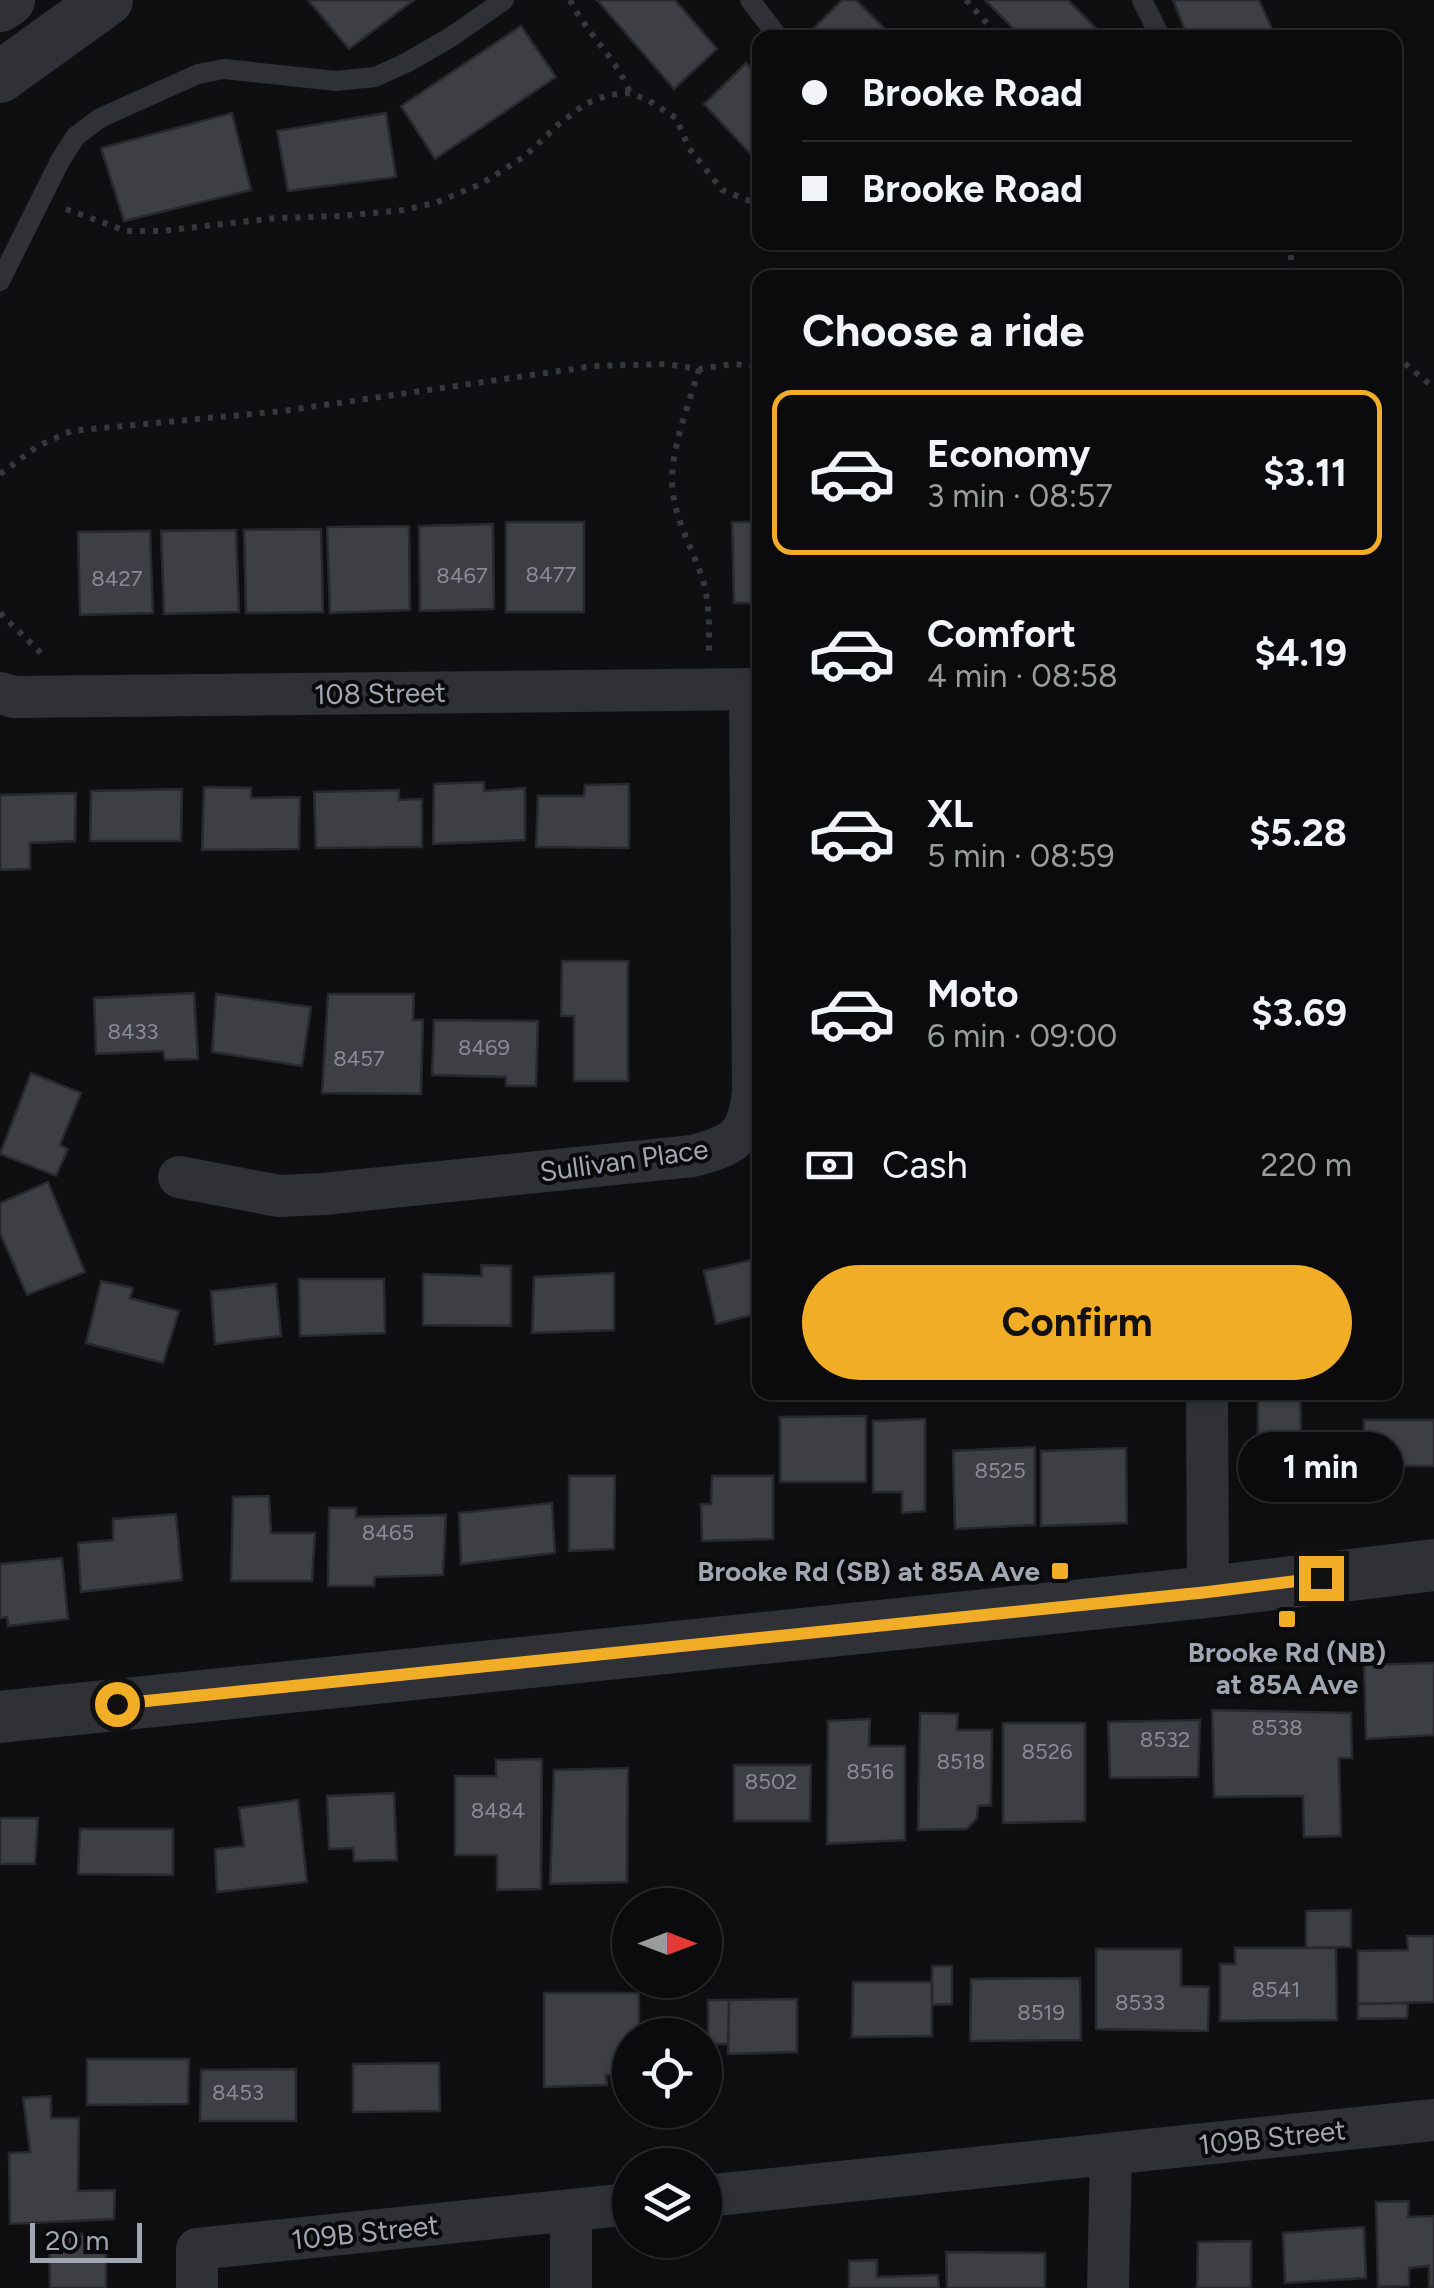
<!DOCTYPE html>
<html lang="en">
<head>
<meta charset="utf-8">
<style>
	:root { --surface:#0b0b0d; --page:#141416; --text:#f1f3f6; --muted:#9a9b9d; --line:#2b2b2e; --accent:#f2ad26 }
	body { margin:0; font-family:Figtree,sans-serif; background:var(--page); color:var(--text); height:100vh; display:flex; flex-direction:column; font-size:38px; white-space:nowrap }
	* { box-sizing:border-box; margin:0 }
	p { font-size:32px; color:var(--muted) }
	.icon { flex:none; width:55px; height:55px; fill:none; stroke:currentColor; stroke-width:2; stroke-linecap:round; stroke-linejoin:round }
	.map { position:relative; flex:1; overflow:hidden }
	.details { position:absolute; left:752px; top:270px; width:650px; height:1130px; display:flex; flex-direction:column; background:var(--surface); border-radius:20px; box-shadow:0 2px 8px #0004,0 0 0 2px var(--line) }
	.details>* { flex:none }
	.banner { position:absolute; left:752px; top:30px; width:650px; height:220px; border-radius:20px; box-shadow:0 2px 8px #0004,0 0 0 2px var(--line); display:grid; align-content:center; height:220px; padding:0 50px; background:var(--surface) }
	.needle { width:65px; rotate:90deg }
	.tools { position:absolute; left:612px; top:1888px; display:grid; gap:20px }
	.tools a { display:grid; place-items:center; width:110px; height:110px; border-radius:50%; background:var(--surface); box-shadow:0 2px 8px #0004,0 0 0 2px var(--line); font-size:50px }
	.scale { position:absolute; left:30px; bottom:25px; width:112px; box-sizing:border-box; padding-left:10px; border:5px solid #a0a6b2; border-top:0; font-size:28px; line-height:35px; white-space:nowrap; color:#a0a6b2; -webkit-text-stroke:8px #0a0a0c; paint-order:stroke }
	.end { position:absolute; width:45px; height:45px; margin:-22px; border:12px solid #f2ad26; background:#111; box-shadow:0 0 0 5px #111 }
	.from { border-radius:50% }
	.bubble { position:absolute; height:70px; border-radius:35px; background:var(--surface); box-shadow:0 2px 8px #0004,0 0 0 2px var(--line); font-size:32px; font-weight:700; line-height:70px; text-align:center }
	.banner b { display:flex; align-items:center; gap:35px; height:95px; font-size:38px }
	.banner b+b { border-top:2px solid var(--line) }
	.banner i { width:25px; height:25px; background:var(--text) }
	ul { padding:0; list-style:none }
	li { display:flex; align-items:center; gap:30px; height:165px; margin:0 20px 15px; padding:0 30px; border:5px solid transparent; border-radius:20px }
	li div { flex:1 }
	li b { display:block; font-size:38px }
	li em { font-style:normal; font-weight:700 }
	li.on { border-color:var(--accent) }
	li>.icon { width:90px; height:90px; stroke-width:1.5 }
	h2 { padding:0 50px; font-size:45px; line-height:120px }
	.pay { display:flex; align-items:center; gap:25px; height:110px; padding:0 50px; font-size:38px }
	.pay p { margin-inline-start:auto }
	.primary-button { display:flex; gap:20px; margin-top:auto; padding:20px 50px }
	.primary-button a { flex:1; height:115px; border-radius:60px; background:var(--accent); color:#111; font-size:40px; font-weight:700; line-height:115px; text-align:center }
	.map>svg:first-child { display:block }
	.building { fill:#3e3f44; stroke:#29292d; stroke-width:2.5 }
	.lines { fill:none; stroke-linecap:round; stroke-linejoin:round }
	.path { stroke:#36383d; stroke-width:6; stroke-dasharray:5 8; stroke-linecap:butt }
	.service { stroke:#303136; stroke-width:20 }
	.minor { stroke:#303136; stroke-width:42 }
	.tertiary { stroke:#303136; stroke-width:52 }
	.route { stroke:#f2ad26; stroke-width:12 }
	.poi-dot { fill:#f2ad26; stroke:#0a0a0c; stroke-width:4 }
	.labels { text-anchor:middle; stroke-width:8; stroke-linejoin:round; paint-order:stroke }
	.number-label { font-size:22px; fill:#888c96 }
	.street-label { font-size:28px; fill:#a0a6b2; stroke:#0a0a0c }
	.poi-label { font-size:28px; font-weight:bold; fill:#a0a6b2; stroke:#0a0a0c; text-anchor:end }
</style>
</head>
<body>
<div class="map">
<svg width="1434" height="2288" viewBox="0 0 1434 2288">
	<rect width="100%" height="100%" fill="#0f0f11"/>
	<g class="building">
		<polygon points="308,0 414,0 349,49"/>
		<polygon points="597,0 675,0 717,49 674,89"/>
		<polygon points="842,0 856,0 894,38 811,38 808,34"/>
		<polygon points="985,0 1068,0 1096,28 1087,38 1023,38"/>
		<polygon points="1173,0 1259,0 1276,38 1188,38"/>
		<polygon points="521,26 556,77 435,159 401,106"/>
		<polygon points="746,63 760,77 760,164 704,104"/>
		<polygon points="232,113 251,190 124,221 101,148"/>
		<polygon points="386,113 396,177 288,191 277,131"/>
		<rect x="506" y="522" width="78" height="90"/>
		<polygon points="732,522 760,522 760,603 734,603"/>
		<polygon points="493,524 494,609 420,611 419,526"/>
		<polygon points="409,526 410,610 330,613 327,527"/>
		<polygon points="321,529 323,612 246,613 244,530"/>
		<polygon points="236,530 239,612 164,614 161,531"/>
		<polygon points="150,531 153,613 80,615 78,532"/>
		<polygon points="484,782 484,791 525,788 525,840 433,844 434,784"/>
		<polygon points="629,784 629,848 536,847 538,796 584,796 585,785"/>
		<polygon points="204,787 251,788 251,798 300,797 299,849 202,850"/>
		<polygon points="182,789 181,841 90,841 91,791"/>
		<polygon points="399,790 399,800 422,799 422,847 316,848 314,792"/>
		<polygon points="76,793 75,841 30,843 30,869 0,870 0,795"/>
		<polygon points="562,961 628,961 628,1081 574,1081 574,1016 561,1016"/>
		<polygon points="194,993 198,1059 165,1060 163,1051 96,1054 94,998"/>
		<polygon points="216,994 311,1007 302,1066 212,1052"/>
		<polygon points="328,994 414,994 413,1020 423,1020 421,1094 322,1093"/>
		<polygon points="434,1020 538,1021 536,1086 506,1086 506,1077 432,1075"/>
		<polygon points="31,1073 81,1093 60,1145 68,1149 56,1176 0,1154"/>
		<polygon points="48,1182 85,1272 27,1295 0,1233 0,1203"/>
		<polygon points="760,1258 760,1313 716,1324 704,1271"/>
		<polygon points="481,1265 511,1266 511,1326 423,1325 423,1274 482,1276"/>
		<polygon points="614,1273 614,1330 532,1333 534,1277"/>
		<polygon points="299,1279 384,1279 385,1333 300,1336"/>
		<polygon points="101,1281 133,1288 130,1298 179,1311 163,1363 86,1343"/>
		<polygon points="276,1284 281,1336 215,1344 211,1291"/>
		<polygon points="1258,1392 1300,1392 1301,1435 1346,1435 1345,1485 1258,1485"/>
		<polygon points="866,1416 866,1482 780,1482 780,1417"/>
		<polygon points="925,1419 925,1511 902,1513 902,1492 873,1492 873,1421"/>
		<polygon points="1364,1420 1434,1420 1434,1466 1363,1466"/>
		<polygon points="1035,1447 1035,1525 955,1529 953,1451"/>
		<polygon points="1126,1448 1127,1523 1041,1526 1041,1451"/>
		<polygon points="569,1476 615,1476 614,1549 569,1551"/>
		<polygon points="712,1476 773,1476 773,1539 702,1541 701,1504 711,1504"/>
		<polygon points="269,1496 271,1533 315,1533 312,1581 231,1581 233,1497"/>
		<polygon points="552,1503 555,1553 461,1564 459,1513"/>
		<polygon points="329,1508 356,1508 356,1517 446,1515 443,1575 375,1577 374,1586 328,1586"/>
		<polygon points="176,1514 182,1580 81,1592 78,1543 113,1540 113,1519"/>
		<polygon points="62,1558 68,1619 8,1626 7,1617 0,1618 0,1564"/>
		<polygon points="1434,1663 1434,1735 1366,1739 1364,1665"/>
		<polygon points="1212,1710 1351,1713 1352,1758 1339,1758 1341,1836 1304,1837 1303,1796 1214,1797"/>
		<polygon points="920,1713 958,1714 957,1730 992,1730 991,1805 978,1806 977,1818 967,1829 918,1830"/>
		<polygon points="870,1719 869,1746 905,1746 905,1840 827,1844 828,1721"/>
		<polygon points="1200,1720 1198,1777 1110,1778 1108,1722"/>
		<polygon points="1003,1723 1085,1723 1085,1821 1003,1823"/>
		<polygon points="542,1759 541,1889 497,1890 497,1855 455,1855 455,1776 496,1776 496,1760"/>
		<polygon points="734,1765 811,1765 810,1821 734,1821"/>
		<polygon points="628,1768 627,1882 550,1884 554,1770"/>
		<polygon points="394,1793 397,1860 354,1861 353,1848 329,1849 327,1796"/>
		<polygon points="298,1800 307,1882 217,1892 215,1849 244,1846 239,1808"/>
		<polygon points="0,1818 38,1818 35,1864 0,1864"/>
		<polygon points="80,1829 173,1829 173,1875 78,1874"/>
		<polygon points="1351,1910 1351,1947 1306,1948 1306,1911"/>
		<polygon points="1407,1936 1434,1936 1434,2002 1358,2004 1358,1951 1408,1950"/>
		<polygon points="1235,1948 1336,1948 1337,2020 1220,2021 1220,1964 1235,1964"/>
		<polygon points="1096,1949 1181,1949 1181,1986 1209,1987 1208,2031 1096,2029"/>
		<polygon points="932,1966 952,1966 952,2004 932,2005"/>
		<polygon points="1080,1978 1081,2040 970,2041 971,1979"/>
		<polygon points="853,1982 932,1982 932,2036 852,2037"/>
		<polygon points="544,1993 639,1993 639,2035 630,2035 629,2075 606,2075 607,2085 544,2087"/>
		<polygon points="797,1999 797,2052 728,2054 729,2000"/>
		<polygon points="708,2000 729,2000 728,2044 708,2044"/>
		<polygon points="1408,2003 1407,2018 1358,2019 1358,2004"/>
		<polygon points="87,2059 189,2059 188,2104 87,2105"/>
		<polygon points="439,2063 440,2111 353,2112 353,2064"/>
		<polygon points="296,2069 296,2121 200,2121 201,2070"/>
		<polygon points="51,2096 51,2118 79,2118 78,2191 115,2190 114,2219 10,2224 9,2153 30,2152 23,2098"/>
		<polygon points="1409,2201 1408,2217 1434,2216 1434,2288 1429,2288 1429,2266 1409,2268 1409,2286 1378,2287 1376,2202"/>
		<polygon points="1364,2227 1366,2278 1285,2283 1283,2233"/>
		<polygon points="49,2234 106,2234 106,2288 50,2288"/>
		<polygon points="1251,2241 1251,2288 1197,2288 1198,2242"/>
		<polygon points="946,2252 1045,2253 1045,2288 947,2288"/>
		<polygon points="877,2260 877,2277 938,2275 939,2288 849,2288 849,2261"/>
	</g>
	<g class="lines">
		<g class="path">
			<path d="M570 0C586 33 617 59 630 93"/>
			<polyline points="966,0 1000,38"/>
			<polyline points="66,209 126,231 161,231 276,218 341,216 404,210 435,203 481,184 525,156 559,124 585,104 608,95 630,93 648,100 676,118 689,148 722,190 760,205"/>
			<polyline points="1290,242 1292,278"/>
			<polyline points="1395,355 1434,388"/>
			<path d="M699 369C689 405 672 444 672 482 673 517 691 545 702 577 710 602 709 627 709 654"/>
			<polyline points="0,474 38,446 71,431 283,411 594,366 665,364 699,369 734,364 760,367"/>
			<polyline points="0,613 45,657"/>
		</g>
		<g class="service">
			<polyline points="750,0 779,38"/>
			<polyline points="1142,0 1161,38"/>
			<polyline points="0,281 61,159 76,136 100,118 198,74 224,69 336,81 375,77 406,63 451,37 504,0"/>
		</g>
		<g class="minor">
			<polyline points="0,693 14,697 760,689"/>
			<path d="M179 1177 279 1196 323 1194 693 1156C735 1145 748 1137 753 1092L750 689"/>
			<polyline points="1207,1392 1208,1592"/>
			<polyline points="705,2196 1434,2120"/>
			<polyline points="571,2210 571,2288"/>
			<polyline points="197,2288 197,2249 630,2204"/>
			<polyline points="1108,2288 1111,2154"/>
		</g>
		<g class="tertiary">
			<polyline points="0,6 9,0"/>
			<polyline points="0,77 107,0"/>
			<polyline points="0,1717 1208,1592 1434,1565"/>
		</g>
	</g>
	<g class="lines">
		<polyline class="route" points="117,1704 1208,1592 1321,1578"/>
	</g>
	<g class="poi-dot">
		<rect x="1050" y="1561" width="20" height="20" rx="5"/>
		<rect x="1277" y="1609" width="20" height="20" rx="5"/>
	</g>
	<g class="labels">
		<g class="number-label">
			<text x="551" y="582">8477</text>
			<text x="462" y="583">8467</text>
			<text x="117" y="586">8427</text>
			<text x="133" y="1039">8433</text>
			<text x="484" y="1055">8469</text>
			<text x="359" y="1066">8457</text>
			<text x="1000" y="1478">8525</text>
			<text x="388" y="1540">8465</text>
			<text x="1277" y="1735">8538</text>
			<text x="1165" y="1747">8532</text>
			<text x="1047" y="1759">8526</text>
			<text x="961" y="1769">8518</text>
			<text x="870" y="1779">8516</text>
			<text x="771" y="1789">8502</text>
			<text x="498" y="1818">8484</text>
			<text x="1276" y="1997">8541</text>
			<text x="1140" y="2010">8533</text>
			<text x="1041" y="2020">8519</text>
			<text x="238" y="2100">8453</text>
		</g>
		<g class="street-label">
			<text transform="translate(380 693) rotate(-1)" y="10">108 Street</text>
			<text transform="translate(624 1160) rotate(-8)" y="10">Sullivan Place</text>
			<text transform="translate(1272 2137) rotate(-6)" y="10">109B Street</text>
			<text transform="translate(365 2232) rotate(-6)" y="10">109B Street</text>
		</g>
		<g class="poi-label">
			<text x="1040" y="1581">Brooke Rd (SB) at 85A Ave</text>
			<text x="1287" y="1662" text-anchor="middle">Brooke Rd (NB)<tspan x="1287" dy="32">at 85A Ave</tspan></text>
		</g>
	</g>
</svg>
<div class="tools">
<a><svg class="needle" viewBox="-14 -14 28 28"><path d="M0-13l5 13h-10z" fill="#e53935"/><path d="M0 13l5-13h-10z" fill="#9a9b9d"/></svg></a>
<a><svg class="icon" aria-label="locate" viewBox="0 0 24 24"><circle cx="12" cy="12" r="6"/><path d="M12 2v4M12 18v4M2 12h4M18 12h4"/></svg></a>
<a><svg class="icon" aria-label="layers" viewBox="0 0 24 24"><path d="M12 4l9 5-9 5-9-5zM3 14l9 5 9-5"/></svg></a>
</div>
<div class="scale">20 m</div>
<i class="end from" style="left:117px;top:1704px"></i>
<i class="end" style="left:1321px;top:1578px"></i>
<div class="bubble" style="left:1238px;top:1432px;width:165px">1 min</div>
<div class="banner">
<b><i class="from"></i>Brooke Road</b>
<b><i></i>Brooke Road</b>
</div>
<section class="details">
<h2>Choose a ride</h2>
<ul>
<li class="on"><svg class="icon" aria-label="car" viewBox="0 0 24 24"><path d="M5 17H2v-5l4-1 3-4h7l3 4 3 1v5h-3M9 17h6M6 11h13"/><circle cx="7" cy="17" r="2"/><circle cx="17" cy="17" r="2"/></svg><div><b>Economy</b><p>3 min · 08:57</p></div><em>$3.11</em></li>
<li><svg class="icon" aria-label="car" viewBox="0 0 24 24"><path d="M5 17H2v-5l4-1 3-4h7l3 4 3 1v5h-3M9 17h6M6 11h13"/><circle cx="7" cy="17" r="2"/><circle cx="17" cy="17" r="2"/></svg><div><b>Comfort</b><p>4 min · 08:58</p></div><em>$4.19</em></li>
<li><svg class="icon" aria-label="car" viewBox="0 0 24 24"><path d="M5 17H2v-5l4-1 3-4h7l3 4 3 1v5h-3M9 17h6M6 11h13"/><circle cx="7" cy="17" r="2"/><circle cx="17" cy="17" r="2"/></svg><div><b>XL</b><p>5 min · 08:59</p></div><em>$5.28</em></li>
<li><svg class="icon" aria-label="car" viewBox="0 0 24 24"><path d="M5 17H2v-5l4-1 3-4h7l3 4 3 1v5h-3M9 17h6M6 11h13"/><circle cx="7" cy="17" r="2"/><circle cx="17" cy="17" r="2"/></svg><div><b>Moto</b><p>6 min · 09:00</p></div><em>$3.69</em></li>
</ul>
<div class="pay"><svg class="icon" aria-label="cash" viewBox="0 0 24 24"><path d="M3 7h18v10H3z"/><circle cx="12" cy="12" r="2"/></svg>Cash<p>220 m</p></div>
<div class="primary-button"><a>Confirm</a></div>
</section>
</div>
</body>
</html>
